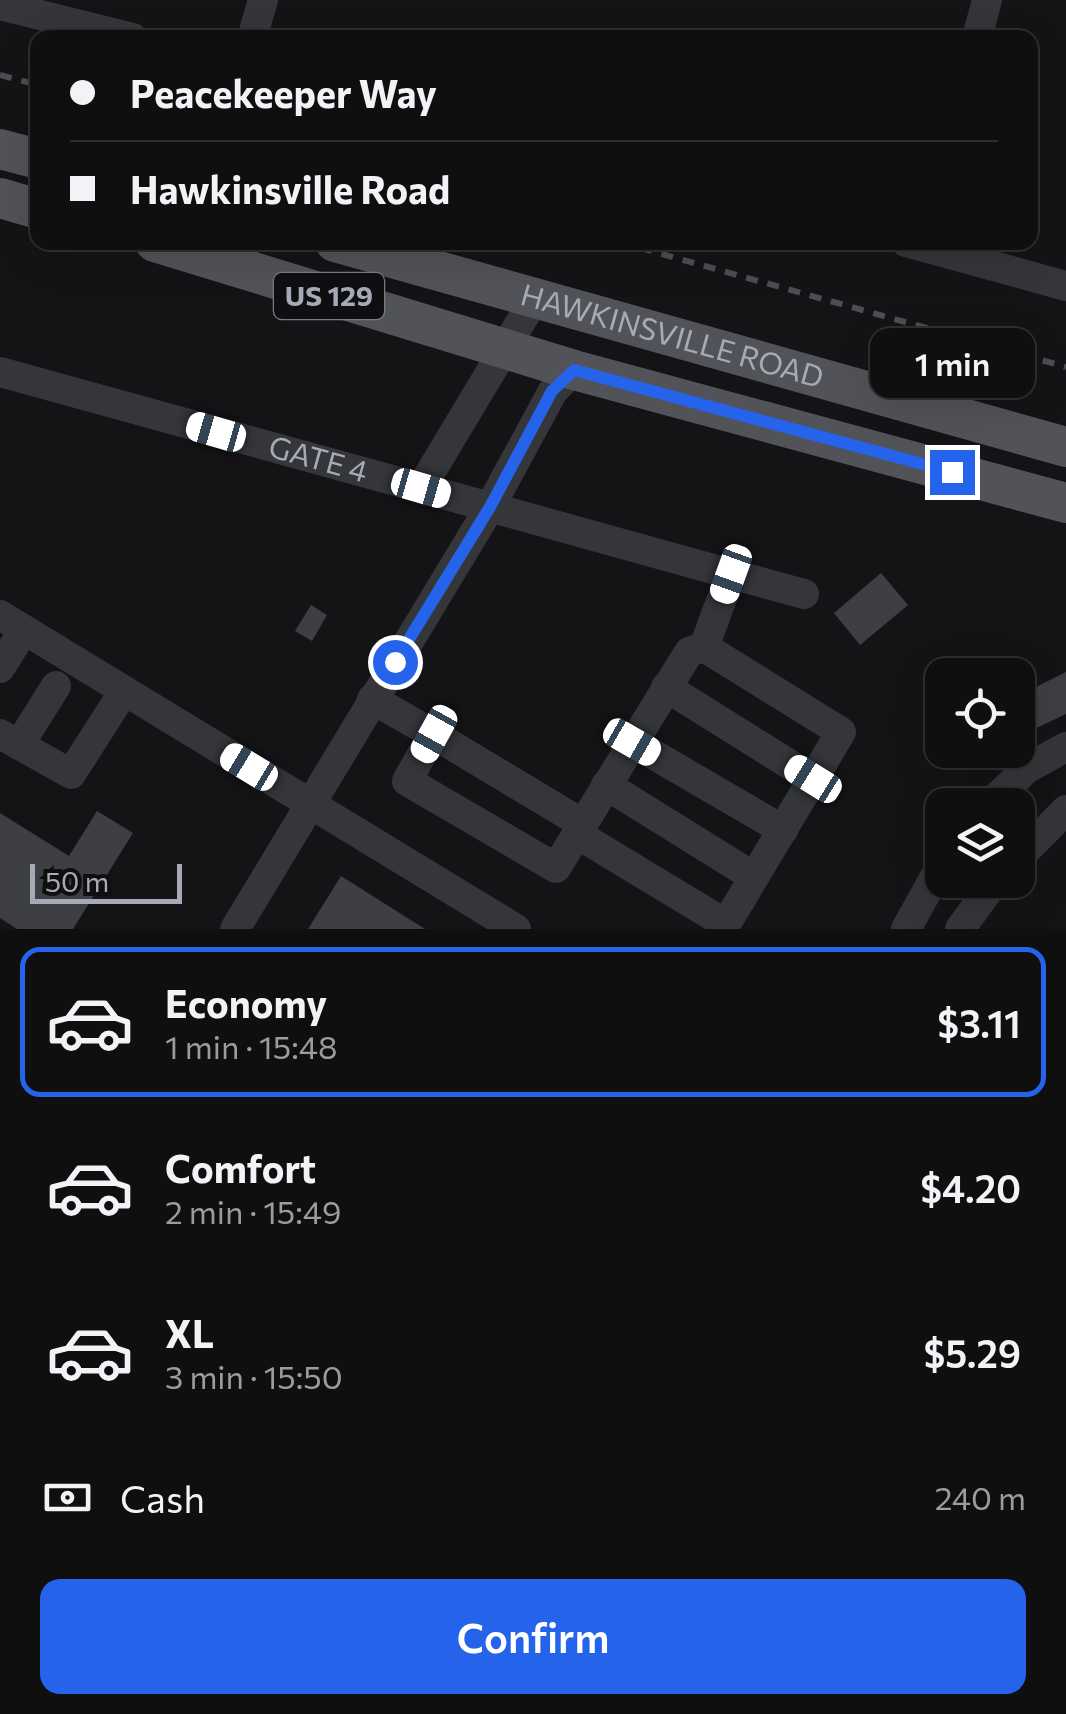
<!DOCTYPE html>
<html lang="en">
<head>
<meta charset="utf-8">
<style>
	:root { --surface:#0f0f10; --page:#1d1d1e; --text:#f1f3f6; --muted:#9b9c9f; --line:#2f2f30; --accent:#2563eb }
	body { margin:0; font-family:Commissioner,sans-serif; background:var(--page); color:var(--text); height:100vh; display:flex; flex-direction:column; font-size:38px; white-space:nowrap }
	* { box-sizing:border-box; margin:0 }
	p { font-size:32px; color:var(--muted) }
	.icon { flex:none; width:55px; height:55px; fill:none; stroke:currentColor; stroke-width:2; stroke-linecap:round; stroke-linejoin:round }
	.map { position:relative; height:929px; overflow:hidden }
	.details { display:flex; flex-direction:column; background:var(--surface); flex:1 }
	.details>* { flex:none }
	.guide { position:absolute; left:30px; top:30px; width:1008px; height:220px; border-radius:20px; box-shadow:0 10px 40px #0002,0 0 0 2px var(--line); display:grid; align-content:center; height:220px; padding:0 40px; background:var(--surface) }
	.controls { position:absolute; left:925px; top:658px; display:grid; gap:20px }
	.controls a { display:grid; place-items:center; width:110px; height:110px; border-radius:20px; background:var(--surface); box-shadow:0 10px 40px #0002,0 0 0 2px var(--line); font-size:50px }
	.scale { position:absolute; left:30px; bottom:25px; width:152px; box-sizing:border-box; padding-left:10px; border:5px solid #a6aab6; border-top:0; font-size:28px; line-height:35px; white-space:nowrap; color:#a6aab6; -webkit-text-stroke:8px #0f0f11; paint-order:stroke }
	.end { position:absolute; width:45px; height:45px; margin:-22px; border:12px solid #2563eb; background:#fff; box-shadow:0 0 0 5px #fff }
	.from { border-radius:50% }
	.bubble { position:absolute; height:70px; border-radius:20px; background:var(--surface); box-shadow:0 10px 40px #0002,0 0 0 2px var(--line); font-size:32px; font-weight:600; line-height:70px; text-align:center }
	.car { position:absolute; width:30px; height:60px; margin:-30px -15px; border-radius:12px; box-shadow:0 0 8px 2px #0007; background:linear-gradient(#fff 24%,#345 0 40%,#fff 0 76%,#345 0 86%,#fff 0) }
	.guide b { display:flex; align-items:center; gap:35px; height:95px; font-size:38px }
	.guide b+b { border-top:2px solid var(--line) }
	.guide i { width:25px; height:25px; background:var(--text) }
	ul { padding:18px 0 0; list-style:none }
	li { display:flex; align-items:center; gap:30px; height:150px; margin:0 20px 15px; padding:0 20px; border:5px solid transparent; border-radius:20px }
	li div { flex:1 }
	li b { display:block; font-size:38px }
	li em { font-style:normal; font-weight:600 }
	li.active { border-color:var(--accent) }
	li>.icon { width:90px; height:90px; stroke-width:1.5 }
	.pay { display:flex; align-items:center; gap:25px; height:110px; padding:0 40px; font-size:38px }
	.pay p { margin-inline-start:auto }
	.button { display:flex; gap:20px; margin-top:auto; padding:20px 40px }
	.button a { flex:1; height:115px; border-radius:20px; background:var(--accent); color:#fff; font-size:40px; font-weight:600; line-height:115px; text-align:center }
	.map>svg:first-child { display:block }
	.building { fill:#3e3f43 }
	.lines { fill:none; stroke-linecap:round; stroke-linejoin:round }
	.minor { stroke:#35363a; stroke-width:30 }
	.major { stroke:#515359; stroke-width:40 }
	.rail { stroke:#4c4e53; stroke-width:6; stroke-dasharray:12 10; stroke-linecap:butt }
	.route { stroke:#2563eb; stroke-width:12 }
	.labels { text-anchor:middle; stroke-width:8; stroke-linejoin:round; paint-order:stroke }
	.shield { fill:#0f0f11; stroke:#797c84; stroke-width:2.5 }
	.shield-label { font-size:28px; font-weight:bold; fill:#a6aab6 }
	.street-label { font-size:30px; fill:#a6aab6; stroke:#0f0f11 }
</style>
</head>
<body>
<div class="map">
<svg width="1066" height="929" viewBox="0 0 1066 929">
	<rect width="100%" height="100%" fill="#141416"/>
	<g class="building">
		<polygon points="881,573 908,605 860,645 834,613"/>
		<polygon points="311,605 327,615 312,641 295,631"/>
		<polygon points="1066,672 1066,714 1028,732 1018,709 1018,696"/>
		<polygon points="97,811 133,833 73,929 17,929 0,918 0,813 69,856"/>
		<polygon points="341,876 425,929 308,929"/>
	</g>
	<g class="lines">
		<g class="minor">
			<polyline points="0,5 133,38"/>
			<polyline points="252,38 263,0"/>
			<polyline points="977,38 987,0"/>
			<polyline points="906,242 1066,286"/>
			<path id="s1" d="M0 372 421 488 535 298"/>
			<polyline points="421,488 731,574"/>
			<polyline points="0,615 516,929"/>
			<polyline points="704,647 731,574 804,594"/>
			<polyline points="0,668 24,630"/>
			<polyline points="666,687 813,779"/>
			<polyline points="372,699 433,734 407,781 556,868 689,652 704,647 841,732 723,929"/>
			<polyline points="0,734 71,774 124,691"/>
			<polyline points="433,734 583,824"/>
			<polyline points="632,742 783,830"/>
			<polyline points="19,745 56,686"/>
			<polyline points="606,785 754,877"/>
			<polyline points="989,805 1026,769 1066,747"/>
			<polyline points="577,834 726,924"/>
			<polyline points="1018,858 1066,810"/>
			<polyline points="235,929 490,507 553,391 574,370"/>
			<polyline points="906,929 942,864"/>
			<polyline points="960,929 996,880"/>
		</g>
		<g class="major">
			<polyline points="0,149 38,159"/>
			<polyline points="0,198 38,209"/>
			<polyline points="155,242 574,370 1066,503"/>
			<path id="s2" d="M335 242 1066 447"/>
		</g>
		<g class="rail">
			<polyline points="0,75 38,85"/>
			<polyline points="619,242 1066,367"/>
		</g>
	</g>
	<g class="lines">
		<polyline class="route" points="395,662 490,507 552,391 574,370 952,472"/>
	</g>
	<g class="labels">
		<rect class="shield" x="274" y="273" width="110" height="46" rx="8"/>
		<g class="shield-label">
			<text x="329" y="306">US 129</text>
		</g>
		<g class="street-label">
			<text dy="10" stroke="none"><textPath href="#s2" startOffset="350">HAWKINSVILLE ROAD</textPath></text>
			<text dy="10" stroke="none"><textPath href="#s1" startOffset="330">GATE 4</textPath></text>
		</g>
	</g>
</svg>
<div class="controls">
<a><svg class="icon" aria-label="locate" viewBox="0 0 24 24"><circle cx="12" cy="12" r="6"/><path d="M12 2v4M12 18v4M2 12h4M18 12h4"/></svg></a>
<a><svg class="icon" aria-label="layers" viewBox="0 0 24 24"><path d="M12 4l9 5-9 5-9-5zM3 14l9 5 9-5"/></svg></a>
</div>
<div class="scale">50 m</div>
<i class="end from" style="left:395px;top:662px"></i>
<i class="end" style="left:952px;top:472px"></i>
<div class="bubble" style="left:870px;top:328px;width:165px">1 min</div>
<i class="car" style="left:216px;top:432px;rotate:286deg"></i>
<i class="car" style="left:421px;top:488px;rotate:106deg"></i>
<i class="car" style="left:731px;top:574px;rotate:200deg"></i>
<i class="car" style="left:434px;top:734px;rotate:209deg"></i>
<i class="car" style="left:632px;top:742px;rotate:120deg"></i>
<i class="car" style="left:249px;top:767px;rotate:301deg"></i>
<i class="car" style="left:813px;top:779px;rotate:302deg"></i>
<div class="guide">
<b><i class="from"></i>Peacekeeper Way</b>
<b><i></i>Hawkinsville Road</b>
</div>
</div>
<section class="details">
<ul>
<li class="active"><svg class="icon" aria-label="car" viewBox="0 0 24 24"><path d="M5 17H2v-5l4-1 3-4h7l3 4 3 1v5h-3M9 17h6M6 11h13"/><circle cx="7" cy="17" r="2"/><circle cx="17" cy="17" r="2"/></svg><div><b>Economy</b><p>1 min · 15:48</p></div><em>$3.11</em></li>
<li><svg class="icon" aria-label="car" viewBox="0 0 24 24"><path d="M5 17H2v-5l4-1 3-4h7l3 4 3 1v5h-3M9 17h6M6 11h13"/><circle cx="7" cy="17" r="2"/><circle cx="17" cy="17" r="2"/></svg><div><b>Comfort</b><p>2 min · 15:49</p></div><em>$4.20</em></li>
<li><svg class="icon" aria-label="car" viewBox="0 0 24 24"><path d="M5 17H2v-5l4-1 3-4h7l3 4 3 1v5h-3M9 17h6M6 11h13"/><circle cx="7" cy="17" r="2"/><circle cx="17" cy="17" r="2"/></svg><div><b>XL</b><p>3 min · 15:50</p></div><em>$5.29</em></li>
</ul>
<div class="pay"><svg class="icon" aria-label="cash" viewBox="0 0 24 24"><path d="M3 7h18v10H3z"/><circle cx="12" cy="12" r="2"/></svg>Cash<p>240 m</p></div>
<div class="button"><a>Confirm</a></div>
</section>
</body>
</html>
